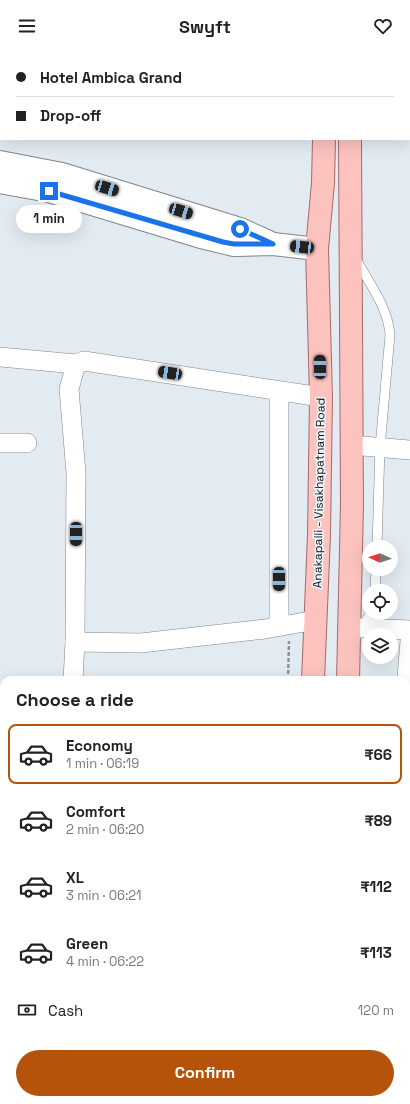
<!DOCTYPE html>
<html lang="en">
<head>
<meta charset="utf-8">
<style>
	:root { --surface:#fff; --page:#f6f6f6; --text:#222; --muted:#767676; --line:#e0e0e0; --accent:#b45309 }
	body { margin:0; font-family:"Space Grotesk",sans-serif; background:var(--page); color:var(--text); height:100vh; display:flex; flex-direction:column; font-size:15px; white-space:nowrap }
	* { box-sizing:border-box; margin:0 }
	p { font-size:13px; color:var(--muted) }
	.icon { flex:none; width:22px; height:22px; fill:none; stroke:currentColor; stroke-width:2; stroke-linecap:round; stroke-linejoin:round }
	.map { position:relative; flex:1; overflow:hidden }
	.details { position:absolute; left:0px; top:624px; width:410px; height:428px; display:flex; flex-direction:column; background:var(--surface); border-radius:12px 12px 0 0; box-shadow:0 4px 16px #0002 }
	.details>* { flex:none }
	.hud { position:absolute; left:0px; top:0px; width:410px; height:88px; box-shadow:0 4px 16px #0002; display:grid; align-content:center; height:88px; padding:0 16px; background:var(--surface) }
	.needle { width:26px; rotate:273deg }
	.tools { position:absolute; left:362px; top:488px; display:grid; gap:8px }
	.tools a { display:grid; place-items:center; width:36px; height:36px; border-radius:50%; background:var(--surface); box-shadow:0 4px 16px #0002; font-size:20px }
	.end { position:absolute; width:18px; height:18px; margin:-9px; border:5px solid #1a73e8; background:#fff; box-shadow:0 0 0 2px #fff }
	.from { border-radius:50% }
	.bubble { position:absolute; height:28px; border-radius:14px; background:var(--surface); box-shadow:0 4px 16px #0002; font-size:13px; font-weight:600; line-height:28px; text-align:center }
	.car { position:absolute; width:12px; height:24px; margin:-12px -6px; border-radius:5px; box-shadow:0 0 3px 1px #0007; background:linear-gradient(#222 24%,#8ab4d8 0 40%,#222 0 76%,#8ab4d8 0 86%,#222 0) }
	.hud b { display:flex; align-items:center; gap:14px; height:38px; font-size:15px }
	.hud b+b { border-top:1px solid var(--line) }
	.hud i { width:10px; height:10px; background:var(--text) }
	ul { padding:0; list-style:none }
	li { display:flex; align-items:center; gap:12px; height:60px; margin:0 8px 6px; padding:0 8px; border:2px solid transparent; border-radius:8px }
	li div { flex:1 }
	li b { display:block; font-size:15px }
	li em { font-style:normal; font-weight:600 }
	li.selected { border-color:var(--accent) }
	li>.icon { width:36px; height:36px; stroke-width:1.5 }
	h2 { padding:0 16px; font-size:18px; line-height:48px }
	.pay { display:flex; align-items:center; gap:10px; height:44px; padding:0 16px; font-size:15px }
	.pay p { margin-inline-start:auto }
	.button { display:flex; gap:8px; margin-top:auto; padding:8px 16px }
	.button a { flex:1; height:46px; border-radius:24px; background:var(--accent); color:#fff; font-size:16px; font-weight:600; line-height:46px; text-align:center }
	header { display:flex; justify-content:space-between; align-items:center; height:52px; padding:0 16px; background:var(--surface); font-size:18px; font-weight:600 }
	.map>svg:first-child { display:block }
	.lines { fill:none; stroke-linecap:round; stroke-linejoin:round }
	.lane-casing { stroke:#7e868c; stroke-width:10 }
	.street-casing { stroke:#7e868c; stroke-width:20 }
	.secondary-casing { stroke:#7e868c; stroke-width:24 }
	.primary-casing { stroke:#a76a66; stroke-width:24 }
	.path { stroke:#8d9498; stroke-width:2.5; stroke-dasharray:4 2; stroke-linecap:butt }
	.lane { stroke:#fff; stroke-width:9 }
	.street { stroke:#fff; stroke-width:19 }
	.secondary { stroke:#fff; stroke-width:22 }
	.primary { stroke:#fbc2be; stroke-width:22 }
	.route { stroke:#1a73e8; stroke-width:5 }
	.labels { text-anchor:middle; stroke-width:3; stroke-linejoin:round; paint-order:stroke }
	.street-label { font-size:12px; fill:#0f1214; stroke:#eff8ff }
</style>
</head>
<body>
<header><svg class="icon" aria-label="menu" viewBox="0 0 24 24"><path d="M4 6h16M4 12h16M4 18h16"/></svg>Swyft<svg class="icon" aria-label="heart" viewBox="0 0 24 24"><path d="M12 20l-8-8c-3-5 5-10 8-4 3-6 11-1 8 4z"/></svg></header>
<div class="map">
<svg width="410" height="1052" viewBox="0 0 410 1052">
	<rect width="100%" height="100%" fill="#e2ebf1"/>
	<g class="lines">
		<g class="lane-casing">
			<g id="lane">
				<polyline points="303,0 303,1"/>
				<path d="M356 207C369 231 388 255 390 283L380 395 377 495"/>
				<polyline points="375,539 376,517"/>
				<polyline points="361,576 371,561"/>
				<polyline points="406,966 410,948"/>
				<polyline points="400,1048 410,1051"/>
			</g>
		</g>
		<g class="street-casing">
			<g id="street">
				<polyline points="0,1 1,1"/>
				<polyline points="0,305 76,312"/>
				<polyline points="279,339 279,574"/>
				<polyline points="0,391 27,391"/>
				<polyline points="351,393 410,398"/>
				<polyline points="361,576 410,578"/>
				<polyline points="75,590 76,421 69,337 76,312 84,309 321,345"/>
				<polyline points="73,628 75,590 141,591 265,577 316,568"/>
				<polyline points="406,637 410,589"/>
				<polyline points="0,686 4,686"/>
				<polyline points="311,1048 311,1052"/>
				<polyline points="295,1052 297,1048"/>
			</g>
		</g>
		<g class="secondary-casing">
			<g id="secondary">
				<polyline points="0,110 62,122 240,177 269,190"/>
				<polyline points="0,130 49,139 201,185 234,193 273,192 317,197"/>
				<polyline points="406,761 410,764"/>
				<polyline points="0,784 4,786"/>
				<polyline points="406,794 410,789"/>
				<polyline points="0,806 4,807"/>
			</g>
		</g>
		<g class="primary-casing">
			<g id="primary">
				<polyline points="321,0 321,1"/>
				<polyline points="348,0 348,1"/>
				<polyline points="313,628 319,483 321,345 317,197 323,131 324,87"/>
				<polyline points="348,628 352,453 350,87"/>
				<polyline points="182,1052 184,1048"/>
				<polyline points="220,1052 222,1048"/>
			</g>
		</g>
		<g class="path">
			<polyline points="288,628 289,589"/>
			<polyline points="153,1052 155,1048"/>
		</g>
		<use href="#lane" class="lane"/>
		<use href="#street" class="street"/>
		<use href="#secondary" class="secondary"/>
		<use href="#primary" class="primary"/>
	</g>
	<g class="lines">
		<polyline class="route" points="49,139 223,190 234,192 273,192 240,177"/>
	</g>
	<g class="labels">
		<g class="street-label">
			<text transform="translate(319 441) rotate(-89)" y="4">Anakapalli - Visakhapatnam Road</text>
		</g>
	</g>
</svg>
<div class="tools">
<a><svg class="needle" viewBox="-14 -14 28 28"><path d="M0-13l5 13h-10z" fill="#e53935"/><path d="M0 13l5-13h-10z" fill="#767676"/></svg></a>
<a><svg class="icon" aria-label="locate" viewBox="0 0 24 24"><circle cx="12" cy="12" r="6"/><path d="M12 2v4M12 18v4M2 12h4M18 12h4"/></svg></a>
<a><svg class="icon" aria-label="layers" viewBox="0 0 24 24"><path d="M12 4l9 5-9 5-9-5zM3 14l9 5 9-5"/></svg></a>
</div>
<i class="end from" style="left:240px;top:177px"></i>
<i class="end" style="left:49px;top:139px"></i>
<div class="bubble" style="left:16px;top:153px;width:66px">1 min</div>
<i class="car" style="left:107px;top:136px;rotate:107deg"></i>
<i class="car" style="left:181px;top:159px;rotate:107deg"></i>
<i class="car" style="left:302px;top:195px;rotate:276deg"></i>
<i class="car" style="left:320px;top:315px;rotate:359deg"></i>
<i class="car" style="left:170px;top:321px;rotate:279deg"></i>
<i class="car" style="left:76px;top:482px;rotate:180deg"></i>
<i class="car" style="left:279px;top:527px;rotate:180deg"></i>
<div class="hud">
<b><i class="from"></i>Hotel Ambica Grand</b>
<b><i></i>Drop-off</b>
</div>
<section class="details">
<h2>Choose a ride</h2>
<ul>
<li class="selected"><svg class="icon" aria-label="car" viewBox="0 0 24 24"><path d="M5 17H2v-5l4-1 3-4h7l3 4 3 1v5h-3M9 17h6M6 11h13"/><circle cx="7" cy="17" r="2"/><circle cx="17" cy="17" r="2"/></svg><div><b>Economy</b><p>1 min · 06:19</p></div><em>₹66</em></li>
<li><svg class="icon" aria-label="car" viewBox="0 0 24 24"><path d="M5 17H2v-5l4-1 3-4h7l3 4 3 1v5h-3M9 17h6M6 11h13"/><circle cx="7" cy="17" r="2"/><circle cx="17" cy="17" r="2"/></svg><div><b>Comfort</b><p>2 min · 06:20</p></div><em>₹89</em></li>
<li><svg class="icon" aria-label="car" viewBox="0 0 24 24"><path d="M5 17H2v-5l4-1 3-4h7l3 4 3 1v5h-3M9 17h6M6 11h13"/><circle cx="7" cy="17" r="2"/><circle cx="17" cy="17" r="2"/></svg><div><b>XL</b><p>3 min · 06:21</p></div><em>₹112</em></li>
<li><svg class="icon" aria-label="car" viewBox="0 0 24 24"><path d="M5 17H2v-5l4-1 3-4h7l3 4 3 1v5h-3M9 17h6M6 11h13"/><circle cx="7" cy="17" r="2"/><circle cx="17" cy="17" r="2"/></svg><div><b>Green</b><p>4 min · 06:22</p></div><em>₹113</em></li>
</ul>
<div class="pay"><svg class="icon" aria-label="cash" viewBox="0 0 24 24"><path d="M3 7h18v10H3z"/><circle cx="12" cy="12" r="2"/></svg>Cash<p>120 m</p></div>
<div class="button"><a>Confirm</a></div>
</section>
</div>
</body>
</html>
